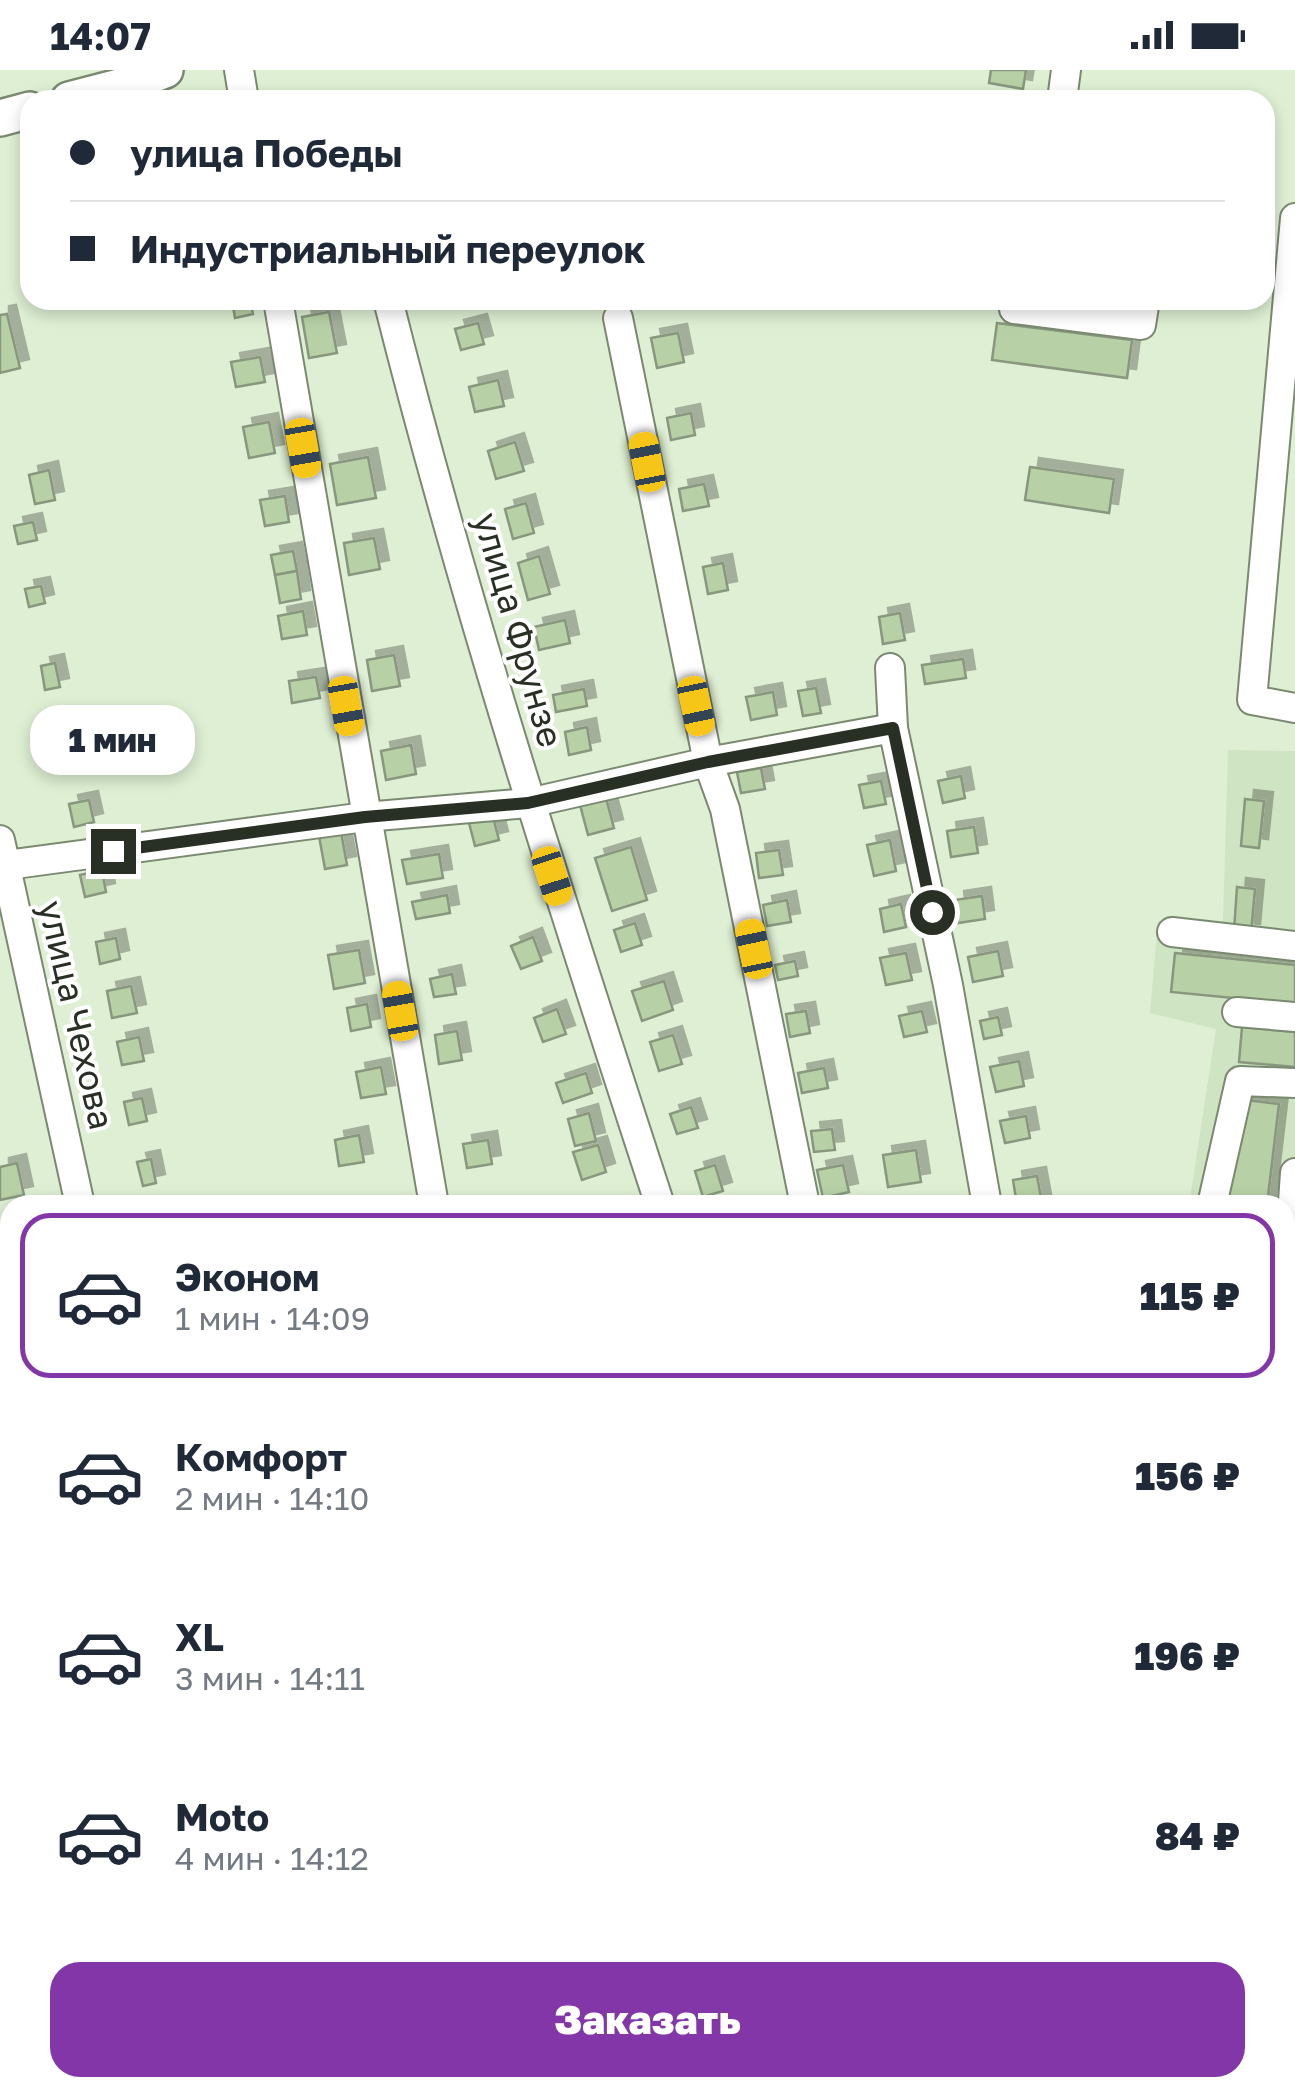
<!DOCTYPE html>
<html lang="ru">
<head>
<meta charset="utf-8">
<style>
	:root { --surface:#fff; --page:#f2f2f3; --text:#1f2937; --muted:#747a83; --line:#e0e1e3; --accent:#8336a7 }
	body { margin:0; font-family:"Golos Text",sans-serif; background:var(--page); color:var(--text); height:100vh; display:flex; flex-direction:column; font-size:38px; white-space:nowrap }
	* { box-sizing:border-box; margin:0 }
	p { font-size:32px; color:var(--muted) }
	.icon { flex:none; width:55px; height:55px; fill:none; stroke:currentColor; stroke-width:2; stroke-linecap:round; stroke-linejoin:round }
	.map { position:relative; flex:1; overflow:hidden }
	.details { position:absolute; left:0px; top:1125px; width:1295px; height:902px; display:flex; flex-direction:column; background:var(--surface); border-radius:30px 30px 0 0; box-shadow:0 5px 15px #0003 }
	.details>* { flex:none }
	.hud { position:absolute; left:20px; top:20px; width:1255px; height:220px; border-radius:30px; box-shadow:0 5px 15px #0003; display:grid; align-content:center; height:220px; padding:0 50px; background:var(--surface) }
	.end { position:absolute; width:45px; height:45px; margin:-22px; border:12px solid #282f24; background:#fff; box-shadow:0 0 0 5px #fff }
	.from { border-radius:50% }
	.bubble { position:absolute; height:70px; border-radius:30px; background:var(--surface); box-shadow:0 5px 15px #0003; font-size:32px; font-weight:800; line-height:70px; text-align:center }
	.car { position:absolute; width:30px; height:60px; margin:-30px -15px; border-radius:12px; box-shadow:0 0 8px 2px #0007; background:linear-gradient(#f5c518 24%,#345 0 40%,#f5c518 0 76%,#345 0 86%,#f5c518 0) }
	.hud b { display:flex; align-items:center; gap:35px; height:95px; font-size:38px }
	.hud b+b { border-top:2px solid var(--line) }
	.hud i { width:25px; height:25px; background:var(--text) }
	ul { padding:18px 0 0; list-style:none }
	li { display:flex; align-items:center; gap:30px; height:165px; margin:0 20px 15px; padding:0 30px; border:5px solid transparent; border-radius:30px }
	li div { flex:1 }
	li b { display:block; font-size:38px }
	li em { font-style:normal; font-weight:800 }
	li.on { border-color:var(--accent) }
	li>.icon { width:90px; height:90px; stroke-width:1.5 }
	.button { display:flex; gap:20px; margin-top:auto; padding:20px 50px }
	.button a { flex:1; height:115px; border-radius:30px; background:var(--accent); color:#fff; font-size:40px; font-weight:800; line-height:115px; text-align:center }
	.status { display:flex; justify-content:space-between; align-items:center; height:70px; padding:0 50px; background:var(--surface); direction:ltr }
	.status svg { height:28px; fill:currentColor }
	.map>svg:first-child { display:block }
	.built { fill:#cfe4c2 }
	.building { fill:#b7d0a6; stroke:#88977e; stroke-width:2.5; filter:url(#shadow) }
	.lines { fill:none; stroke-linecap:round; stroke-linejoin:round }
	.minor-casing { stroke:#7a8970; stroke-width:32 }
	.major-casing { stroke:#7a8970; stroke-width:40 }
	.minor { stroke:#fff; stroke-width:28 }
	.major { stroke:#fff; stroke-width:35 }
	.route { stroke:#282f24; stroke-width:12 }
	.labels { text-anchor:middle; stroke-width:8; stroke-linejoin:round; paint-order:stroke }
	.street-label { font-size:35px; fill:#282f24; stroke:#fff }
</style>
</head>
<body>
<div class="status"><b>14:07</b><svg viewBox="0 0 49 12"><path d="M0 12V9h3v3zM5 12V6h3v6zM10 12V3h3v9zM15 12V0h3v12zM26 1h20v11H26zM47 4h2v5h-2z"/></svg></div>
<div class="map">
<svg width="1295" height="2026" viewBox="0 0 1295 2026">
	<defs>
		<filter id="shadow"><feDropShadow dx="9" dy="-9" stdDeviation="0" flood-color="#0004"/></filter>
	</defs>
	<rect width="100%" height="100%" fill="#deefd3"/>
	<g class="built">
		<polygon points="1228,680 1295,681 1295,1442 1285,1436 1285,1135 1189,1135 1216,959 1150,943 1158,851 1223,851"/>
		<polygon points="10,1911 10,2018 35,2018 37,2026 0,2026 0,1914"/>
	</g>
	<g class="building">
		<polygon points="991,0 1026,0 1023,19 989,13"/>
		<polygon points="232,230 250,230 253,244 235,248"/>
		<polygon points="329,242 337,283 309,288 302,247"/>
		<polygon points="7,244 20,298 0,303 0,245"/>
		<polygon points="478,253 484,274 461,280 455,259"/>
		<polygon points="997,253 1132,270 1127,308 992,290"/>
		<polygon points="678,263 684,292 657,298 651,268"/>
		<polygon points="260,287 265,312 236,317 231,292"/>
		<polygon points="498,310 504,336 475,342 469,317"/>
		<polygon points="691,343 695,365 671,370 667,348"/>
		<polygon points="269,352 275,383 249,388 243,357"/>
		<polygon points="515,372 524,401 496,409 488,381"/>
		<polygon points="368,387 376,428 337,435 330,394"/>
		<polygon points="1030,397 1114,409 1109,443 1025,430"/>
		<polygon points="49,400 55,430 35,434 29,405"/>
		<polygon points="704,414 709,436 683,441 679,419"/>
		<polygon points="285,426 289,452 265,456 260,430"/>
		<polygon points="526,433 534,463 513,469 505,439"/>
		<polygon points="33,452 37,470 18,474 14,456"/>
		<polygon points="374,468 380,499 349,505 344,473"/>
		<polygon points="293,481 297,501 275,505 271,485"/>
		<polygon points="539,486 550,524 528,530 518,493"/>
		<polygon points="723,493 728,520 708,524 703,497"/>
		<polygon points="297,501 301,529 280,533 275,505"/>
		<polygon points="41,516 45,533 29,537 25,519"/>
		<polygon points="303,541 307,565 282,569 278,546"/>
		<polygon points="900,543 905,570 883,574 879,547"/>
		<polygon points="565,550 570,573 539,580 534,557"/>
		<polygon points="394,585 400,616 372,621 367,590"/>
		<polygon points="963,589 966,608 925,614 922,595"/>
		<polygon points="55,593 60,617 45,620 41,596"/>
		<polygon points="316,607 320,628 292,633 289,611"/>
		<polygon points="816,618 821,643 803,646 798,621"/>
		<polygon points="584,619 587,636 556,642 553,625"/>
		<polygon points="773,622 777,645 751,650 746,627"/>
		<polygon points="72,656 78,685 61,688 55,660"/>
		<polygon points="587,657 591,680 569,685 565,662"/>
		<polygon points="411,675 416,704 386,710 381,681"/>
		<polygon points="761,698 765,719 741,723 737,702"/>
		<polygon points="961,706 965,728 943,733 938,711"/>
		<polygon points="881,711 886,734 864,738 859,715"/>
		<polygon points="606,728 614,758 588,765 580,735"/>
		<polygon points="1245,729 1264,731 1259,778 1241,776"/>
		<polygon points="89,730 94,752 74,757 69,734"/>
		<polygon points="493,747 499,770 475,776 469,753"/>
		<polygon points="974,757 978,783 951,787 947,761"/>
		<polygon points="341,762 347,795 325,799 319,766"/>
		<polygon points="890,770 896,801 874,806 867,775"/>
		<polygon points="631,777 647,830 612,841 595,788"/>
		<polygon points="779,780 783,805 759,808 756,783"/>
		<polygon points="439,784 443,808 407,814 402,790"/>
		<polygon points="102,800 106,822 85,827 80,805"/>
		<polygon points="1237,817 1255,819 1251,863 1234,861"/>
		<polygon points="447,825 450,843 416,849 412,832"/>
		<polygon points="982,826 985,849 958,853 955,830"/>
		<polygon points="787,830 791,852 767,856 763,835"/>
		<polygon points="901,834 906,857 884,862 880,839"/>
		<polygon points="635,853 642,875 621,882 614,860"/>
		<polygon points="533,867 542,891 521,899 511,876"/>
		<polygon points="116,868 120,889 100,894 96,872"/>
		<polygon points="359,880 365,913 334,919 328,885"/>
		<polygon points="998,881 1003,906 973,912 968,887"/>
		<polygon points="906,883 912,910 886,915 880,888"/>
		<polygon points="1175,883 1295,895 1295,934 1171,922"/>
		<polygon points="795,891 798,906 778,910 775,895"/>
		<polygon points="452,904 456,924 434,927 430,909"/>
		<polygon points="664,911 673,940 642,951 632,921"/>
		<polygon points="131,916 137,943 112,948 107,921"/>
		<polygon points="367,934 371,957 351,961 347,938"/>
		<polygon points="557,939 566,964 543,972 534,948"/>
		<polygon points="806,941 810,963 790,967 786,944"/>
		<polygon points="922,941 927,962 904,967 899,946"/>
		<polygon points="998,947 1002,965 984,969 980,951"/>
		<polygon points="1242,957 1295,962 1295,997 1239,992"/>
		<polygon points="457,961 462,990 439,994 435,965"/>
		<polygon points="673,965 682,994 659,1001 650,972"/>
		<polygon points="139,967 144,991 122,995 117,972"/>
		<polygon points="1019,991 1024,1016 996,1022 990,997"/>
		<polygon points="381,997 386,1024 361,1028 356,1002"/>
		<polygon points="824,998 828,1018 802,1023 798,1003"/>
		<polygon points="586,1003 592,1023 563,1033 556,1013"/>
		<polygon points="142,1028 147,1051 129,1055 124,1032"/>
		<polygon points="1239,1029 1279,1034 1267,1135 1227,1135"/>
		<polygon points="691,1037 698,1058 677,1064 670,1044"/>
		<polygon points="589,1043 596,1071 575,1076 568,1049"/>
		<polygon points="1026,1046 1030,1068 1005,1073 1000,1051"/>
		<polygon points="832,1059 835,1080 814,1082 811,1061"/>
		<polygon points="359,1065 364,1092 339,1096 335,1070"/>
		<polygon points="488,1070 492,1094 467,1098 463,1074"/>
		<polygon points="598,1075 606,1102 582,1110 573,1082"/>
		<polygon points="916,1080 921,1112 888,1117 883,1085"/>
		<polygon points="151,1089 156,1113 143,1116 137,1092"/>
		<polygon points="17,1093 24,1125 0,1130 0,1097"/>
		<polygon points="715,1095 723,1121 703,1127 695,1101"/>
		<polygon points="843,1095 849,1122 823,1128 817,1100"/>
		<polygon points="1037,1106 1042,1133 1017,1135 1013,1110"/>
		<polygon points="1295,1259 1295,1429 1285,1428 1285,1364"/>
		<polygon points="10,1618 10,1656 0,1658 0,1620"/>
		<polygon points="1295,1806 1295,1831 1285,1833 1285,1808"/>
	</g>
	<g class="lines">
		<g class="minor-casing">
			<g id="minor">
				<polyline points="239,0 244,30"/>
				<polyline points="1062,30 1066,0"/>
				<polyline points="1295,148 1252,630 1295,638"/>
				<polyline points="278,230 434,1135"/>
				<path d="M388 230C465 536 562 835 660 1135"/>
				<polyline points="1014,239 1141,255 1145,230"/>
				<polyline points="618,248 708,692 725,739 805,1135"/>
				<polyline points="890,598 893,658 948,915 987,1135"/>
				<polyline points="0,770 80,1135"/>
				<polyline points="0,796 365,747 529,733 708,692 893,658"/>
				<polyline points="1172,862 1295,876"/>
				<polyline points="1237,942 1295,947"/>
				<polyline points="1212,1135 1240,1011 1295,1013"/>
				<polyline points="1285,1245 1295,1103"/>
				<polyline points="1285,1435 1295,1437"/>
				<polyline points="1285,1645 1295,1644"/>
				<polyline points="0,1870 10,1884"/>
				<polyline points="43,2018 44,2026"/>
				<polyline points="268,2018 269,2026"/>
				<polyline points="590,2018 592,2026"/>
				<polyline points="856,2018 858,2026"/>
				<polyline points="1134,2018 1135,2026"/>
			</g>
		</g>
		<g class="major-casing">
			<g id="major">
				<polyline points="69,30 123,16 165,0"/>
				<polyline points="0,48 30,40"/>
			</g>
		</g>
		<use href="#minor" class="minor"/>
		<use href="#major" class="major"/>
	</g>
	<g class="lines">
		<polyline class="route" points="113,781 365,747 528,733 708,692 893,658 932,842"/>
	</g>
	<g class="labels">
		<g class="street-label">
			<text transform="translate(518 560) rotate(74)" y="12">улица Фрунзе</text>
			<text transform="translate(76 945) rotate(77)" y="12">улица Чехова</text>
		</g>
	</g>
</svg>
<i class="end from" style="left:932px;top:842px"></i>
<i class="end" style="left:113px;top:781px"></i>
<div class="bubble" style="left:30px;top:635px;width:165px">1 мин</div>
<i class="car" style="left:303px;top:378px;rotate:170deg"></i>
<i class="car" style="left:647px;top:392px;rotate:349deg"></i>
<i class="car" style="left:346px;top:636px;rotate:170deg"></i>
<i class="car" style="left:696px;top:636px;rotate:168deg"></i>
<i class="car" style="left:552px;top:806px;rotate:162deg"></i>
<i class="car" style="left:754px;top:879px;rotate:348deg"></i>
<i class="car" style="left:400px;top:941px;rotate:350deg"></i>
<div class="hud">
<b><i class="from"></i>улица Победы</b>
<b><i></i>Индустриальный переулок</b>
</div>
<section class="details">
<ul>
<li class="on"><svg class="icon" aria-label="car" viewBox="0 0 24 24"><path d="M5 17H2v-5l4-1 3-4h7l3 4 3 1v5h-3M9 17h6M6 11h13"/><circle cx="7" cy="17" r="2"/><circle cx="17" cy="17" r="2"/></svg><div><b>Эконом</b><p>1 мин · 14:09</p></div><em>115 ₽</em></li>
<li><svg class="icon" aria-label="car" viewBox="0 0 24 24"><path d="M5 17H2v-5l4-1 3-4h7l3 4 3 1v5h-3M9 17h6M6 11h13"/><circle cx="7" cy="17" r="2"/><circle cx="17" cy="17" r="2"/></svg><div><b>Комфорт</b><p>2 мин · 14:10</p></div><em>156 ₽</em></li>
<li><svg class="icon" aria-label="car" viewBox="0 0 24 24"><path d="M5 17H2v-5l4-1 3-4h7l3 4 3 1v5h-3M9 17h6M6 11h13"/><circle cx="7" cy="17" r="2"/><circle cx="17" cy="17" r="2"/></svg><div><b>XL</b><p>3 мин · 14:11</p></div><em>196 ₽</em></li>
<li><svg class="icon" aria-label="car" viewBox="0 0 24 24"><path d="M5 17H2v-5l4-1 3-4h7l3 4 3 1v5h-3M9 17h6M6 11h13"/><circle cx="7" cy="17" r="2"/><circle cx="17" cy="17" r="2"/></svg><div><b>Moto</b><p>4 мин · 14:12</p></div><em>84 ₽</em></li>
</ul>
<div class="button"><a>Заказать</a></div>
</section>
</div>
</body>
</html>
